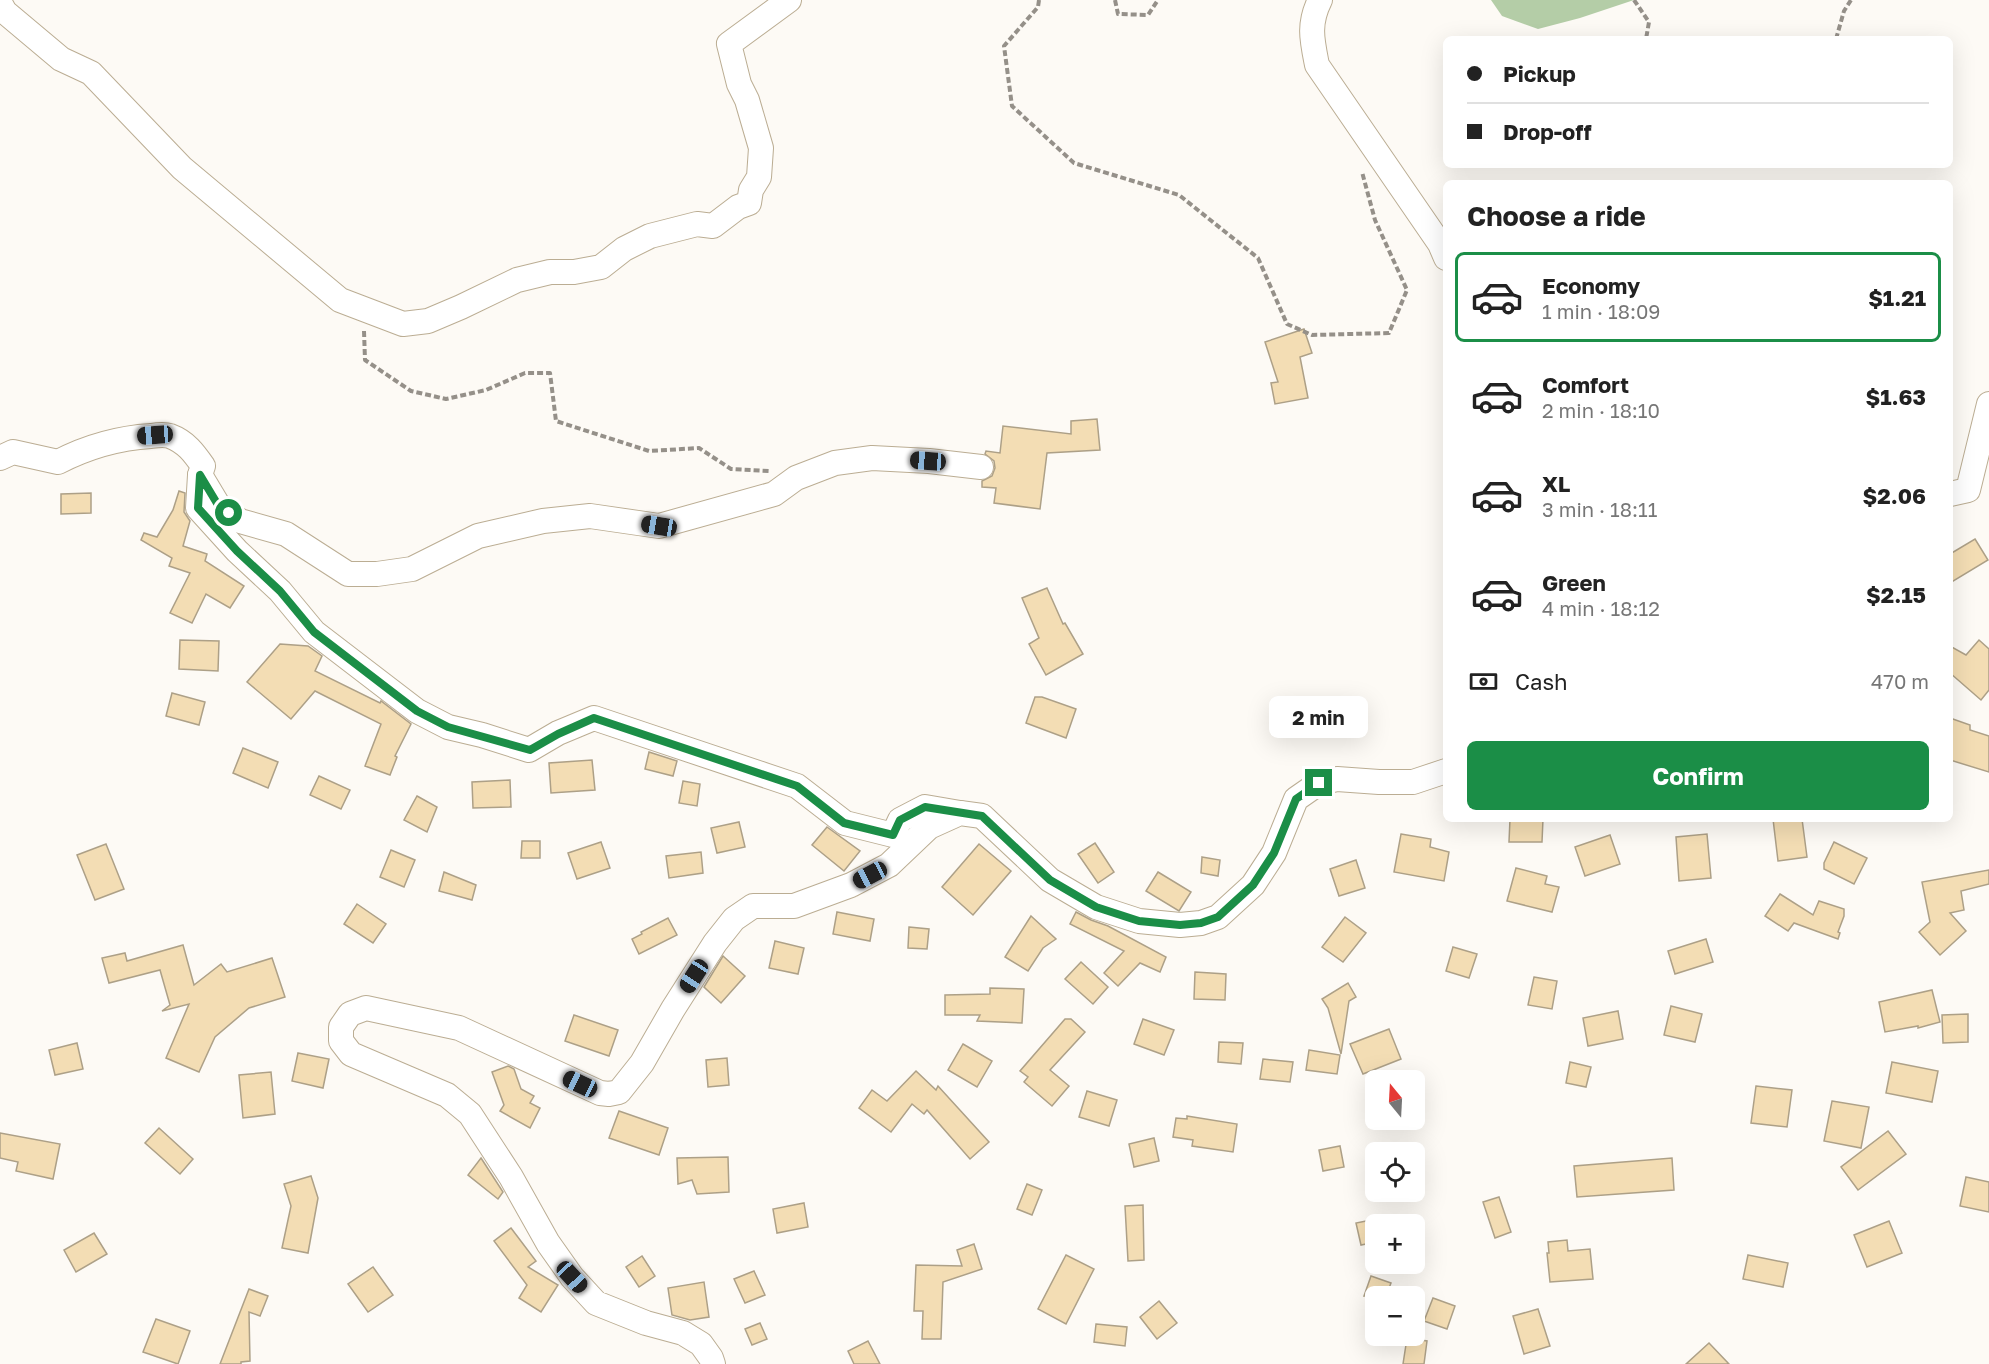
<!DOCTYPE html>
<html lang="en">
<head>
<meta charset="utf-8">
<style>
	:root { --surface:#fff; --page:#f2f2f2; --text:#222; --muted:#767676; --line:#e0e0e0; --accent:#1b8e47 }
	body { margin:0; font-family:"Golos Text",sans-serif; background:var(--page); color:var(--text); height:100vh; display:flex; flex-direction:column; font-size:22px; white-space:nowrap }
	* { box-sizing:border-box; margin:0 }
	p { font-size:20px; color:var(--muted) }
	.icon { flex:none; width:33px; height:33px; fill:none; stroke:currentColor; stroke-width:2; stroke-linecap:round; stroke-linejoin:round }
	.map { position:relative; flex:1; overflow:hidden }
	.drawer { position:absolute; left:1443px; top:180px; width:510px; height:642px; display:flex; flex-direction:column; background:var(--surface); border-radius:9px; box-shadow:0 6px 24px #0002 }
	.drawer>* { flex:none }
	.hud { position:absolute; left:1443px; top:36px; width:510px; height:132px; border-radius:9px; box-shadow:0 6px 24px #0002; display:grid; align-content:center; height:132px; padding:0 24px; background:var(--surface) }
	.needle { width:39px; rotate:342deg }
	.fabs { position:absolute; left:1365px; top:1070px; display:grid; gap:12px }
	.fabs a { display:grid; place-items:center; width:60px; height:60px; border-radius:9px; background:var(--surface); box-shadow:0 6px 24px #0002; font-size:30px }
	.end { position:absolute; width:27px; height:27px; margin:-14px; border:8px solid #1b8e47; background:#fff; box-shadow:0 0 0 3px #fff }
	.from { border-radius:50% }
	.bubble { position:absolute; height:42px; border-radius:9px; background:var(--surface); box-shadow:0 6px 24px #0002; font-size:20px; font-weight:700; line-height:42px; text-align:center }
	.car { position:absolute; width:18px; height:36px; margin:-18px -9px; border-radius:8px; box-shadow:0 0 4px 2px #0007; background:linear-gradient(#222 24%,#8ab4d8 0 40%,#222 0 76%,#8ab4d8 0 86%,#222 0) }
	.hud b { display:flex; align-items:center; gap:21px; height:57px; font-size:22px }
	.hud b+b { border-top:2px solid var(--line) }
	.hud i { width:15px; height:15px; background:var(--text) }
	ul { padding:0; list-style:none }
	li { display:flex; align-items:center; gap:18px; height:90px; margin:0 12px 9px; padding:0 12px; border:3px solid transparent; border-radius:9px }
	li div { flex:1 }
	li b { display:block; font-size:22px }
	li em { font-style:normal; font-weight:700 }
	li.current { border-color:var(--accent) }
	li>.icon { width:54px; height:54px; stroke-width:1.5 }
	h2 { padding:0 24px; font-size:27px; line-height:72px }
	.pay { display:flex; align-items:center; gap:15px; height:66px; padding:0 24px; font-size:22px }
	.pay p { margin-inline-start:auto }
	.action { display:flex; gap:12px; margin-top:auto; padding:12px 24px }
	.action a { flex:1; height:69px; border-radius:9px; background:var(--accent); color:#fff; font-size:24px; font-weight:700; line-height:69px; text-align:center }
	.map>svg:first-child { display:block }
	.forest { fill:#b4cda7 }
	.building { fill:#f3ddb4; stroke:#ada087; stroke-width:1.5 }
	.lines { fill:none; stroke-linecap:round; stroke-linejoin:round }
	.minor-casing { stroke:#bbad93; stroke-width:26 }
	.path { stroke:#959089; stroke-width:4; stroke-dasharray:6 3; stroke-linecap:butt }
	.minor { stroke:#fff; stroke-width:24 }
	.route { stroke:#1b8e47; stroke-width:8 }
</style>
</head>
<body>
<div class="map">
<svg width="1989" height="1364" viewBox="0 0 1989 1364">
	<rect width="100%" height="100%" fill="#fdfaf5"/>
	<polygon class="forest" points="1491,0 1634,0 1580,18 1538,29 1502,16"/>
	<g class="building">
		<polygon points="1304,329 1312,353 1300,357 1308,398 1275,404 1271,383 1278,382 1265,342"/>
		<polygon points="1097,419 1100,450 1047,453 1040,509 994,503 996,488 982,487 982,481 992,476 995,468 994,461 985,454 986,451 1000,453 1003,426 1071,434 1071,421"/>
		<polygon points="179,491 185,493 184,512 190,521 183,546 207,554 205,561 244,586 230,608 206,594 192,623 170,613 190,573 169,566 172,558 141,540 144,533 157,537 173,510"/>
		<polygon points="91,493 91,513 61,514 61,494"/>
		<polygon points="1975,539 1988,560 1950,583 1950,554"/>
		<polygon points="1047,588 1063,624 1065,623 1083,654 1046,675 1029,644 1039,638 1022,598"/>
		<polygon points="180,640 219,641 218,671 179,669"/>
		<polygon points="1979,640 1989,649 1989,690 1981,700 1950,673 1950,646 1966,655"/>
		<polygon points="280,644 308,646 322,656 315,671 380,703 381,701 411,724 395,756 397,757 390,775 365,766 381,724 315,691 291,719 247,682"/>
		<polygon points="172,693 205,702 199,725 166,716"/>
		<polygon points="1035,697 1042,697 1076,709 1066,738 1026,723"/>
		<polygon points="1950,718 1970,725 1970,730 1989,736 1989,772 1950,760"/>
		<polygon points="243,748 278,762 268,788 233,773"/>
		<polygon points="649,752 677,761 673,776 645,769"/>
		<polygon points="592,760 595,790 551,793 549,763"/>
		<polygon points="319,776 350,790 341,809 310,795"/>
		<polygon points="510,780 511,807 473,808 472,782"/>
		<polygon points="683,781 700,784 697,806 679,803"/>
		<polygon points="417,796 437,807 427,832 404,820"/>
		<polygon points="1510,819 1543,819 1542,842 1509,842"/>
		<polygon points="1773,819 1802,819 1807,857 1778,861"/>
		<polygon points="739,822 745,847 717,853 711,828"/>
		<polygon points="827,827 860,851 844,871 812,845"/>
		<polygon points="1401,834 1431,839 1430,847 1449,852 1444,881 1394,872"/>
		<polygon points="1707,834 1711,878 1679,881 1676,837"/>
		<polygon points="1610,835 1620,864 1585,876 1575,847"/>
		<polygon points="522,841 540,841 540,858 521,858"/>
		<polygon points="601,842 610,868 577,879 568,853"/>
		<polygon points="1834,842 1867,858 1854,884 1824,869 1824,863"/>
		<polygon points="1095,843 1114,872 1098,883 1078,854"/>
		<polygon points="106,844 124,889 95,900 77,855"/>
		<polygon points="979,844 1011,871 973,915 942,887"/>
		<polygon points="391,850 415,860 404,887 380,877"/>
		<polygon points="701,852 703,873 669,878 666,856"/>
		<polygon points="1202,857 1220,860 1218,876 1201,873"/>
		<polygon points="1356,860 1365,888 1339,896 1330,869"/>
		<polygon points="1516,868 1547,876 1545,884 1559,887 1552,912 1507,901"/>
		<polygon points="1989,870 1989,884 1961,891 1964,910 1950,913 1966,931 1940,955 1919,932 1930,922 1922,882"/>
		<polygon points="444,872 476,885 472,900 439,891"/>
		<polygon points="1158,872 1191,892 1179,911 1146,891"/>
		<polygon points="1780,894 1813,915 1819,901 1844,909 1844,916 1838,932 1840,933 1838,939 1794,923 1788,931 1765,916"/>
		<polygon points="357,904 386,924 373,943 344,924"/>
		<polygon points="837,912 874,919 870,941 833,934"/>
		<polygon points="1076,912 1091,920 1108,926 1166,957 1160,972 1140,963 1118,986 1104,973 1124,951 1070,924"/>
		<polygon points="1031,916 1056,939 1043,948 1028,971 1005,957"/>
		<polygon points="1345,917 1366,933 1343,962 1322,947"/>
		<polygon points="668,918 677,935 639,954 632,939 642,934 641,932"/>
		<polygon points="909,927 929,929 927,949 908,948"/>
		<polygon points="1706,939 1713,962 1675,974 1668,951"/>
		<polygon points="775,941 804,948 798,974 769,968"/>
		<polygon points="183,945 194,985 221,964 227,972 272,958 285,997 249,1008 215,1037 199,1072 166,1058 189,1004 162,1011 170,1005 160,970 109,983 102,958 125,953 127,961"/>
		<polygon points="1453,947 1477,954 1469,978 1446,971"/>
		<polygon points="723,956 745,976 721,1003 704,987"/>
		<polygon points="1081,962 1108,987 1093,1004 1065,979"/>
		<polygon points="1195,972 1226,974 1225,1000 1194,999"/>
		<polygon points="1534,977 1557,981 1552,1009 1528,1005"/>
		<polygon points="1348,983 1356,997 1349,1001 1341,1054 1328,1008 1322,999"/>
		<polygon points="990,988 1024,989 1022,1023 977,1021 980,1015 945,1015 945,995 990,994"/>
		<polygon points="1932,990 1940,1022 1918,1028 1918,1026 1885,1032 1879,1002"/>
		<polygon points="1671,1006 1702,1014 1695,1042 1664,1035"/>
		<polygon points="1618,1011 1623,1039 1588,1046 1583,1018"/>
		<polygon points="1968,1014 1968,1042 1943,1043 1942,1015"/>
		<polygon points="574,1015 618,1030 609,1056 565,1041"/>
		<polygon points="1065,1019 1071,1019 1085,1032 1050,1070 1069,1086 1052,1106 1024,1082 1028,1077 1020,1071"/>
		<polygon points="1143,1019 1174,1030 1164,1055 1134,1044"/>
		<polygon points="1389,1029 1401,1059 1363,1074 1350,1044"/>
		<polygon points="1219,1042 1243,1043 1241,1064 1218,1062"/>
		<polygon points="77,1043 83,1069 55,1075 49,1050"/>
		<polygon points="963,1044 992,1061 977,1087 948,1070"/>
		<polygon points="1309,1050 1340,1055 1337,1074 1306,1070"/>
		<polygon points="298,1053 329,1059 323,1088 292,1081"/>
		<polygon points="727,1058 729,1085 708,1087 706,1060"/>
		<polygon points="1263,1059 1293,1062 1290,1082 1260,1079"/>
		<polygon points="1570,1062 1591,1067 1586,1087 1566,1083"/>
		<polygon points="1892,1062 1938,1071 1932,1102 1886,1093"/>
		<polygon points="508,1066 514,1069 521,1089 534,1096 530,1103 540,1108 530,1128 500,1111 504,1105 492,1072"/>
		<polygon points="916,1071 936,1090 938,1086 989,1142 970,1159 927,1110 924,1114 912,1104 891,1132 859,1108 872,1090 887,1101"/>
		<polygon points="271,1072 275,1114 243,1118 239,1075"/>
		<polygon points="1756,1086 1792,1090 1787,1127 1751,1123"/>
		<polygon points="1087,1091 1117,1100 1109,1126 1079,1117"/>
		<polygon points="1832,1101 1869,1107 1861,1148 1824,1141"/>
		<polygon points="619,1111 668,1128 659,1155 609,1138"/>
		<polygon points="1187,1116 1237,1124 1233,1152 1192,1146 1193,1140 1173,1137 1176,1118 1187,1119"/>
		<polygon points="159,1128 193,1159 180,1174 145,1143"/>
		<polygon points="1888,1131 1906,1154 1858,1190 1841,1167"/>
		<polygon points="0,1133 60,1144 53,1179 16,1171 18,1162 0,1158"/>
		<polygon points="1154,1138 1159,1161 1134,1167 1129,1144"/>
		<polygon points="1340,1146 1344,1167 1323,1171 1319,1150"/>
		<polygon points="728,1157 729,1192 697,1194 692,1180 678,1184 677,1158"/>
		<polygon points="481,1158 503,1192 498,1199 468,1175"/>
		<polygon points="1672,1158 1674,1190 1577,1197 1574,1166"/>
		<polygon points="311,1176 318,1198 308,1253 282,1248 291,1206 284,1184"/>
		<polygon points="1966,1177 1989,1182 1989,1212 1960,1206"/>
		<polygon points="1027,1184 1042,1190 1032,1215 1017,1209"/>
		<polygon points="1499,1197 1511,1232 1495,1238 1483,1202"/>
		<polygon points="804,1203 808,1227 777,1233 773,1209"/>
		<polygon points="1143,1205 1144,1260 1128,1261 1125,1206"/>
		<polygon points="1376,1219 1376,1242 1361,1245 1356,1223"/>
		<polygon points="1889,1221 1902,1253 1867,1267 1854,1235"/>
		<polygon points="511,1228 536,1261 528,1267 558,1285 541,1312 519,1298 527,1285 494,1241"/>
		<polygon points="94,1233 107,1254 76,1272 64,1250"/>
		<polygon points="1567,1240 1568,1251 1590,1249 1593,1279 1550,1282 1547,1253 1549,1253 1548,1242"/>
		<polygon points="974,1244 982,1269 943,1282 941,1339 922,1339 923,1311 914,1311 916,1265 962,1266 957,1250"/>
		<polygon points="1066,1255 1094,1269 1066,1324 1038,1309"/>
		<polygon points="1748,1255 1788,1263 1783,1287 1743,1279"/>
		<polygon points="642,1256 655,1276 639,1287 626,1267"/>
		<polygon points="373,1267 393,1295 368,1312 348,1284"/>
		<polygon points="754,1271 765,1295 745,1303 734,1279"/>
		<polygon points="1371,1276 1391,1283 1386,1296 1364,1296"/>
		<polygon points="704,1282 709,1317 690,1320 672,1315 668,1288"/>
		<polygon points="249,1289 268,1296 260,1316 249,1312 250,1361 241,1362 241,1364 220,1364"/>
		<polygon points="1433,1298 1455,1306 1447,1329 1424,1321"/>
		<polygon points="1159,1301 1177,1323 1157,1339 1140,1317"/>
		<polygon points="1538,1309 1550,1346 1524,1354 1513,1316"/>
		<polygon points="156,1319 190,1331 178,1364 143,1352"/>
		<polygon points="760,1323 767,1339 752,1345 745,1329"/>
		<polygon points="1096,1324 1127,1327 1125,1346 1094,1342"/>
		<polygon points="1407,1338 1427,1341 1424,1364 1403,1364"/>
		<polygon points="868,1341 880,1364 854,1364 848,1351"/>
		<polygon points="1709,1343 1729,1364 1686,1364"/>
	</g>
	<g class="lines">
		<g class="minor-casing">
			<g id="minor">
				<path d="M1320 0C1308 24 1312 40 1317 65L1440 244 1446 258"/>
				<polyline points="0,3 5,12 61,59 91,73 182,168 340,300 403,324 428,321 461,307 517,280 550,272 574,272 601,267 624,249 650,236 697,224 713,226 738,207 749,203 751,190 759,177 761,148 747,100 739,84 729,44 789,0"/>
				<path d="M0 458 13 452 58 462C87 447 118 438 151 436 157 435 164 434 170 436 186 442 194 453 203 466L200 475 198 508 237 551 280 591 314 632 417 711 448 727 482 735 529 750 558 733 594 718 797 786 845 823 893 835 900 820 925 807 960 813"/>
				<polyline points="200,475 218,505 240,521 286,534 348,574 377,574 412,569 478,536 543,521 590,516 659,526 774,494 796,478 835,463 872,458 929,461 981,467"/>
				<polyline points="1950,494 1968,490 1989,404"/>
				<polyline points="713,1364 711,1358 701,1344 683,1333 646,1323 596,1303 572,1277 548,1243 511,1177 470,1114 447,1095 351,1054 341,1041 341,1027 350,1014 366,1008 459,1028 600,1093 609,1094 619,1092 642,1063 673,1009 715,943 734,919 753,906 794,906 851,885 889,865 929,827 960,813 982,816 1050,880 1096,907 1139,921 1180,925 1201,923 1218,917 1253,885 1274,853 1296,799 1319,783 1337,779 1379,782 1413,782 1446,771"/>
			</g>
		</g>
		<g class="path">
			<polyline points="1039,0 1038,7 1004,46 1012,106 1074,163 1179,195 1258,258 1287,324 1312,335 1389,333 1407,290 1375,220 1362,172"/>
			<polyline points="1115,0 1118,14 1148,15 1158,0"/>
			<polyline points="1634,0 1649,22 1646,39"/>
			<polyline points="1836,39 1844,11 1851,0"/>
			<polyline points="364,331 365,360 411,391 446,399 486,390 525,373 550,373 556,421 649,451 699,448 731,469 769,471"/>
		</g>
		<use href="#minor" class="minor"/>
	</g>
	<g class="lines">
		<polyline class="route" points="229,513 218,505 200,475 198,508 237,551 280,591 314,632 417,711 448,727 530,750 558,734 594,718 797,786 844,823 893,835 900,820 925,807 982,816 1050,880 1096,907 1139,921 1180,925 1201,923 1218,917 1253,885 1274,853 1296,799 1319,783"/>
	</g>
</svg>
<div class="fabs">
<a><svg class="needle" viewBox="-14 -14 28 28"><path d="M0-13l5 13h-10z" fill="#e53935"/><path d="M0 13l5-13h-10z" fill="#767676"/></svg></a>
<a><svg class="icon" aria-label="locate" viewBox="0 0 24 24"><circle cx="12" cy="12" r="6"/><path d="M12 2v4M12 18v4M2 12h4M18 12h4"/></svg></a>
<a>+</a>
<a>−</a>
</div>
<i class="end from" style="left:229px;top:513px"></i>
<i class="end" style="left:1319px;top:783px"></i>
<div class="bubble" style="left:1269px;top:696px;width:99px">2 min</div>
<i class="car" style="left:155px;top:435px;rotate:266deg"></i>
<i class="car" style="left:928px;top:461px;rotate:274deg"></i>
<i class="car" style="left:659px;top:526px;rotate:279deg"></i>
<i class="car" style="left:870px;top:875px;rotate:242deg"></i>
<i class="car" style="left:694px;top:976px;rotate:213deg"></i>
<i class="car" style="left:580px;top:1084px;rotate:295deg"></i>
<i class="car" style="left:572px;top:1277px;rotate:137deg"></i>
<div class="hud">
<b><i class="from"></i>Pickup</b>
<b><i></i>Drop-off</b>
</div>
<section class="drawer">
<h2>Choose a ride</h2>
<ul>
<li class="current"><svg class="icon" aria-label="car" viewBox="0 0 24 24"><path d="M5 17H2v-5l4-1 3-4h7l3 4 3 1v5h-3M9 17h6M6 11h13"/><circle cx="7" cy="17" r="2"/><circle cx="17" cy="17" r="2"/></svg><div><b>Economy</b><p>1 min · 18:09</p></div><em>$1.21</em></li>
<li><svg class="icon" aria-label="car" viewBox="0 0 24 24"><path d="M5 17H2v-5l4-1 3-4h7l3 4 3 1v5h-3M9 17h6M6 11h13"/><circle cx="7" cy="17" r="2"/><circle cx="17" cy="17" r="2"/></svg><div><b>Comfort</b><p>2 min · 18:10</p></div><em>$1.63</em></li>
<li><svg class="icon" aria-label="car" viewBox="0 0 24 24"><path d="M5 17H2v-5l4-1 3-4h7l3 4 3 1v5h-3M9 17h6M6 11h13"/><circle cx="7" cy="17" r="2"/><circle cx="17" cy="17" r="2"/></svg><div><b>XL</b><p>3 min · 18:11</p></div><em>$2.06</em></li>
<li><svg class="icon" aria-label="car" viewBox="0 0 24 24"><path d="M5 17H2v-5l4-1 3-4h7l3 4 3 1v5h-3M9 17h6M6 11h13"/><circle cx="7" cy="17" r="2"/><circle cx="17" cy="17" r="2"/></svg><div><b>Green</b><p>4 min · 18:12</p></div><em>$2.15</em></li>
</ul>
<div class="pay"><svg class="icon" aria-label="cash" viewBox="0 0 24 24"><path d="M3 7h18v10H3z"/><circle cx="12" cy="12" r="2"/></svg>Cash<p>470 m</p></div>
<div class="action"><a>Confirm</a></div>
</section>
</div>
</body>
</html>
